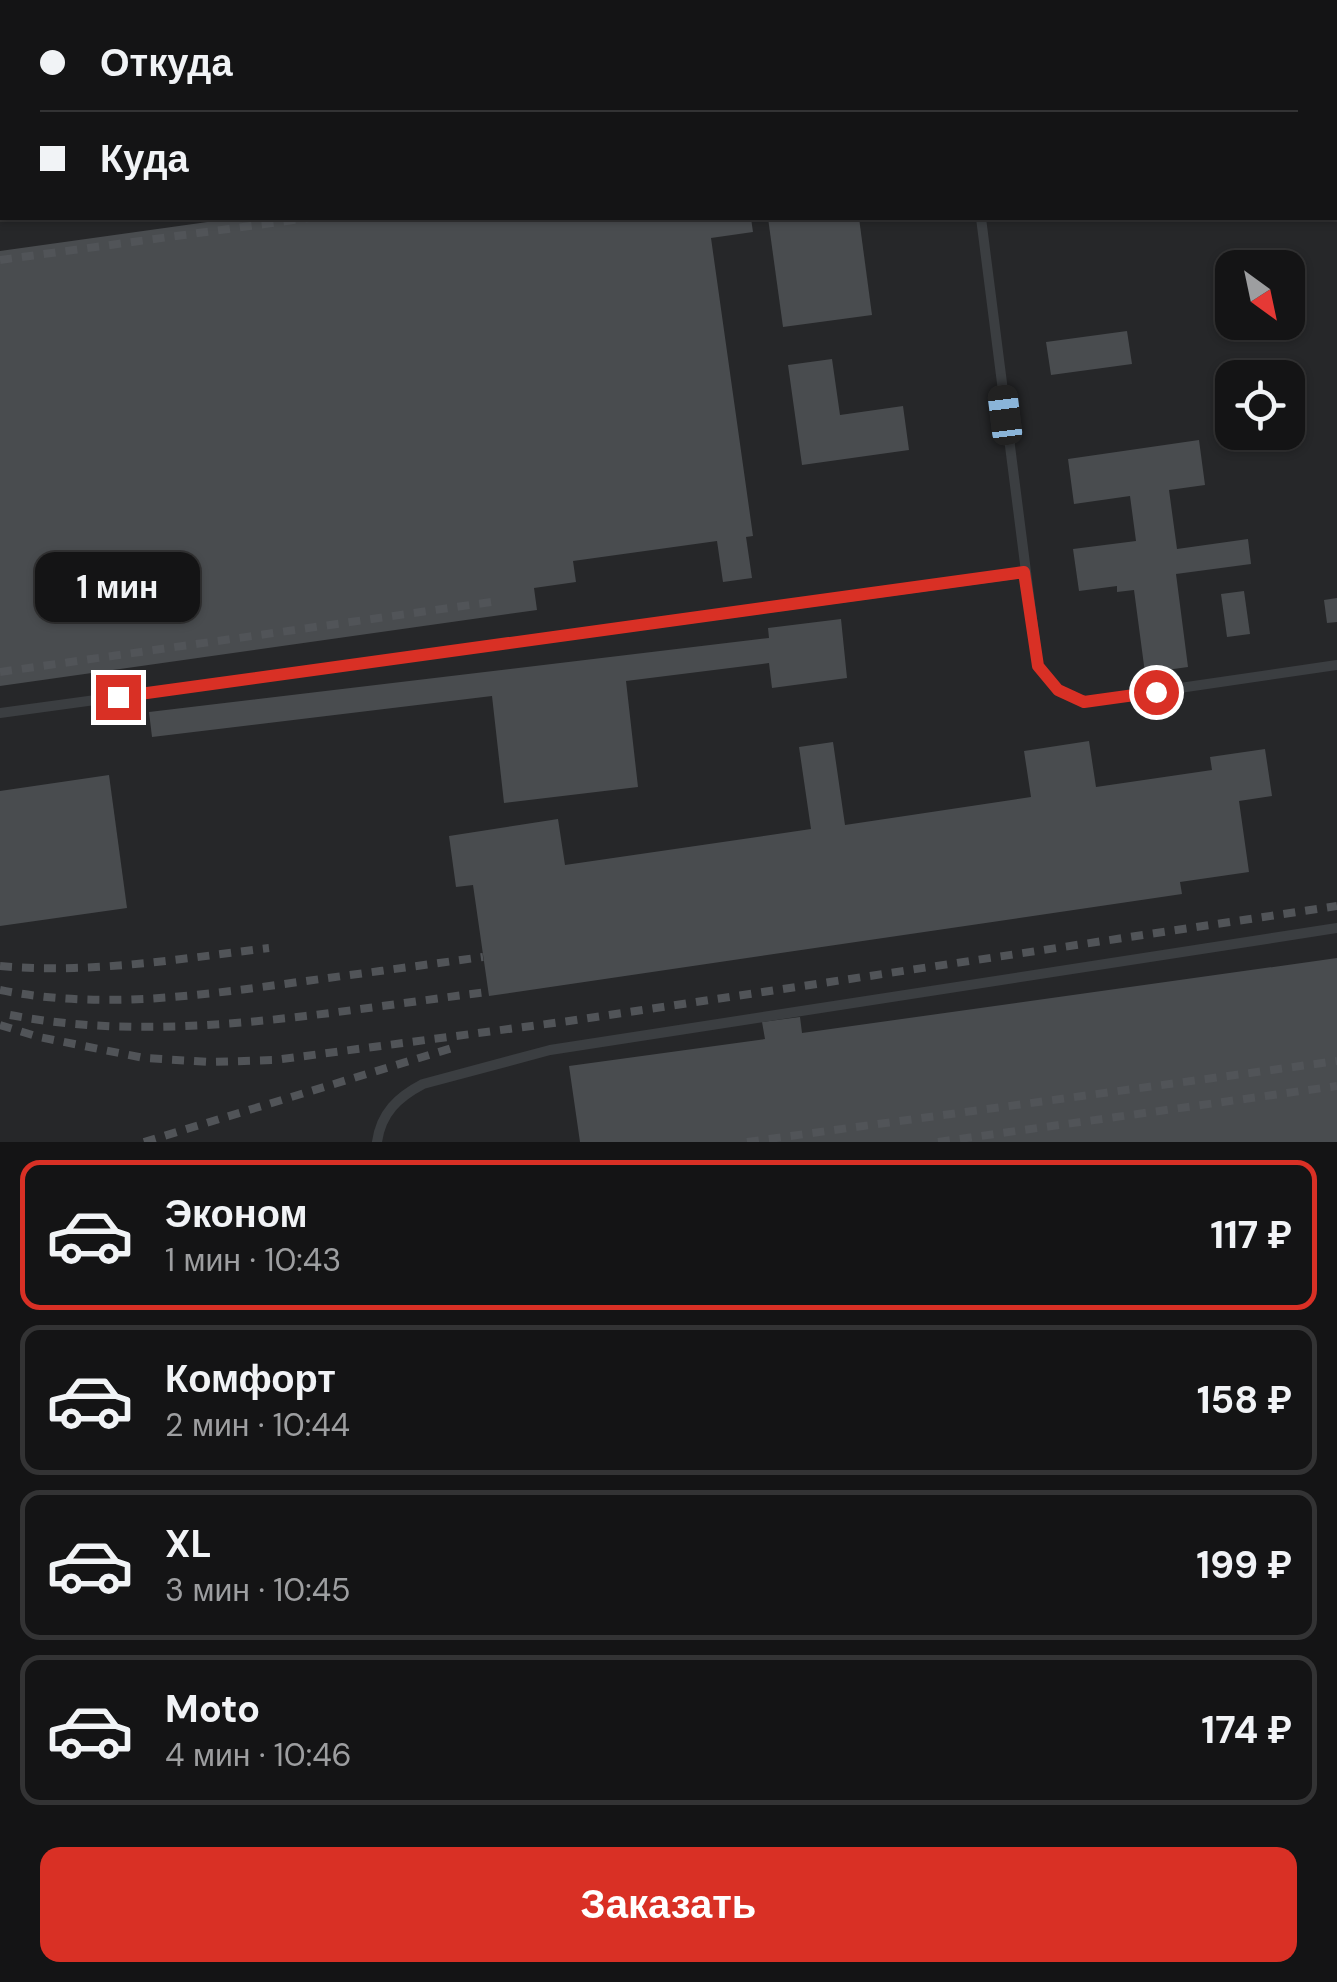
<!DOCTYPE html>
<html lang="ru">
<head>
<meta charset="utf-8">
<style>
	:root { --surface:#141415; --page:#212122; --text:#f1f3f6; --muted:#9d9ea0; --line:#333334; --accent:#d93025 }
	body { margin:0; font-family:"DM Sans",sans-serif; background:var(--page); color:var(--text); height:100vh; display:flex; flex-direction:column; font-size:38px; white-space:nowrap }
	* { box-sizing:border-box; margin:0 }
	p { font-size:32px; color:var(--muted) }
	.icon { flex:none; width:55px; height:55px; fill:none; stroke:currentColor; stroke-width:2; stroke-linecap:round; stroke-linejoin:round }
	.map { position:relative; height:1142px; overflow:hidden }
	.side { display:flex; flex-direction:column; background:var(--surface); flex:1 }
	.side>* { flex:none }
	.top-card { position:absolute; left:0px; top:0px; width:1338px; height:220px; box-shadow:0 2px 8px #0004,0 0 0 2px var(--line); display:grid; align-content:center; height:220px; padding:0 40px; background:var(--surface) }
	.needle { width:65px; rotate:147deg }
	.fabs { position:absolute; left:1215px; top:250px; display:grid; gap:20px }
	.fabs a { display:grid; place-items:center; width:90px; height:90px; border-radius:20px; background:var(--surface); box-shadow:0 2px 8px #0004,0 0 0 2px var(--line); font-size:50px }
	.end { position:absolute; width:45px; height:45px; margin:-22px; border:12px solid #d93025; background:#fff; box-shadow:0 0 0 5px #fff }
	.from { border-radius:50% }
	.bubble { position:absolute; height:70px; border-radius:20px; background:var(--surface); box-shadow:0 2px 8px #0004,0 0 0 2px var(--line); font-size:32px; font-weight:700; line-height:70px; text-align:center }
	.car { position:absolute; width:30px; height:60px; margin:-30px -15px; border-radius:12px; box-shadow:0 0 8px 2px #0007; background:linear-gradient(#222 24%,#8ab4d8 0 40%,#222 0 76%,#8ab4d8 0 86%,#222 0) }
	.top-card b { display:flex; align-items:center; gap:35px; height:95px; font-size:38px }
	.top-card b+b { border-top:2px solid var(--line) }
	.top-card i { width:25px; height:25px; background:var(--text) }
	ul { padding:18px 0 0; list-style:none }
	li { display:flex; align-items:center; gap:30px; height:150px; margin:0 20px 15px; padding:0 20px; border:5px solid var(--line); border-radius:20px }
	li div { flex:1 }
	li b { display:block; font-size:38px }
	li em { font-style:normal; font-weight:700 }
	li.current { border-color:var(--accent) }
	li>.icon { width:90px; height:90px; stroke-width:1.5 }
	.button { display:flex; gap:20px; margin-top:auto; padding:20px 40px }
	.button a { flex:1; height:115px; border-radius:20px; background:var(--accent); color:#fff; font-size:40px; font-weight:700; line-height:115px; text-align:center }
	.map>svg:first-child { display:block }
	.built { fill:#262729; fill-rule:evenodd }
	.building { fill:#494c4f }
	.lines { fill:none; stroke-linecap:round; stroke-linejoin:round }
	.service { stroke:#3b3e41; stroke-width:10 }
	.rail { stroke:#515458; stroke-width:8; stroke-dasharray:12 10; stroke-linecap:butt }
	.route { stroke:#d93025; stroke-width:12 }
</style>
</head>
<body>
<div class="map">
<svg width="1337" height="1142" viewBox="0 0 1337 1142">
	<rect width="100%" height="100%" fill="#1a1b1c"/>
	<path class="built" d="M0 0H1337V1142H0ZM2 2H1335V218H2ZM1232 268H1288V322H1232ZM1232 378H1288V432H1232Z"/>
	<g class="building">
		<polygon points="236,218 751,218 753,232 711,238 753,536 746,537 752,578 723,582 717,541 573,561 576,582 534,588 537,610 0,686 0,251"/>
		<polygon points="768,218 859,218 872,315 783,327"/>
		<polygon points="1127,331 1132,364 1051,375 1046,342"/>
		<polygon points="832,359 840,415 903,406 909,450 802,465 788,365"/>
		<polygon points="1199,440 1205,485 1169,490 1177,549 1248,539 1251,564 1176,574 1188,667 1145,673 1134,590 1117,592 1117,586 1079,591 1073,549 1136,541 1130,496 1074,504 1068,459"/>
		<polygon points="1244,591 1250,634 1227,637 1221,594"/>
		<polygon points="1337,598 1337,622 1327,623 1324,600"/>
		<polygon points="841,619 847,678 772,688 769,663 626,681 638,787 504,803 492,696 152,737 149,712 769,638 768,628"/>
		<polygon points="1089,741 1096,787 1212,770 1210,757 1265,749 1272,796 1239,801 1249,872 1180,882 1182,894 489,996 473,885 456,887 449,836 558,819 565,865 811,829 799,747 833,742 845,825 1031,797 1024,751"/>
		<polygon points="109,775 127,908 0,926 0,791"/>
		<polygon points="1337,958 1337,1142 580,1142 569,1066 765,1039 762,1022 800,1017 802,1033"/>
	</g>
	<g class="lines">
		<g class="service">
			<polyline points="953,0 953,2"/>
			<polyline points="1335,10 1337,9"/>
			<polyline points="981,218 1038,666 1058,690 1084,702 1337,665"/>
			<polyline points="0,713 1024,573"/>
			<path d="M377 1142C381 1113 398 1097 423 1084L550 1050 1337 928"/>
		</g>
		<g class="rail">
			<polyline points="1076,2 1089,0"/>
			<polyline points="1179,2 1196,0"/>
			<polyline points="1295,2 1312,0"/>
			<polyline points="0,163 2,163"/>
			<polyline points="0,260 309,218"/>
			<polyline points="0,672 498,601"/>
			<path d="M0 966C90 974 179 959 269 948"/>
			<path d="M0 990C95 1009 189 997 284 984 350 975 417 966 483 957"/>
			<path d="M10 1015C168 1045 331 1011 488 992"/>
			<polyline points="0,1025 39,1037 144,1058 211,1062 275,1060 569,1021 1337,906"/>
			<polyline points="144,1142 452,1048"/>
			<polyline points="747,1142 1337,1061"/>
			<polyline points="938,1142 1337,1086"/>
		</g>
	</g>
	<g class="lines">
		<polyline class="route" points="118,697 1024,572 1038,666 1058,690 1084,702 1156,692"/>
	</g>
</svg>
<div class="fabs">
<a><svg class="needle" viewBox="-14 -14 28 28"><path d="M0-13l5 13h-10z" fill="#e53935"/><path d="M0 13l5-13h-10z" fill="#9d9ea0"/></svg></a>
<a><svg class="icon" aria-label="locate" viewBox="0 0 24 24"><circle cx="12" cy="12" r="6"/><path d="M12 2v4M12 18v4M2 12h4M18 12h4"/></svg></a>
</div>
<i class="end from" style="left:1156px;top:692px"></i>
<i class="end" style="left:118px;top:697px"></i>
<div class="bubble" style="left:35px;top:552px;width:165px">1 мин</div>
<i class="car" style="left:1005px;top:415px;rotate:353deg"></i>
<div class="top-card">
<b><i class="from"></i>Откуда</b>
<b><i></i>Куда</b>
</div>
</div>
<section class="side">
<ul>
<li class="current"><svg class="icon" aria-label="car" viewBox="0 0 24 24"><path d="M5 17H2v-5l4-1 3-4h7l3 4 3 1v5h-3M9 17h6M6 11h13"/><circle cx="7" cy="17" r="2"/><circle cx="17" cy="17" r="2"/></svg><div><b>Эконом</b><p>1 мин · 10:43</p></div><em>117 ₽</em></li>
<li><svg class="icon" aria-label="car" viewBox="0 0 24 24"><path d="M5 17H2v-5l4-1 3-4h7l3 4 3 1v5h-3M9 17h6M6 11h13"/><circle cx="7" cy="17" r="2"/><circle cx="17" cy="17" r="2"/></svg><div><b>Комфорт</b><p>2 мин · 10:44</p></div><em>158 ₽</em></li>
<li><svg class="icon" aria-label="car" viewBox="0 0 24 24"><path d="M5 17H2v-5l4-1 3-4h7l3 4 3 1v5h-3M9 17h6M6 11h13"/><circle cx="7" cy="17" r="2"/><circle cx="17" cy="17" r="2"/></svg><div><b>XL</b><p>3 мин · 10:45</p></div><em>199 ₽</em></li>
<li><svg class="icon" aria-label="car" viewBox="0 0 24 24"><path d="M5 17H2v-5l4-1 3-4h7l3 4 3 1v5h-3M9 17h6M6 11h13"/><circle cx="7" cy="17" r="2"/><circle cx="17" cy="17" r="2"/></svg><div><b>Moto</b><p>4 мин · 10:46</p></div><em>174 ₽</em></li>
</ul>
<div class="button"><a>Заказать</a></div>
</section>
</body>
</html>
